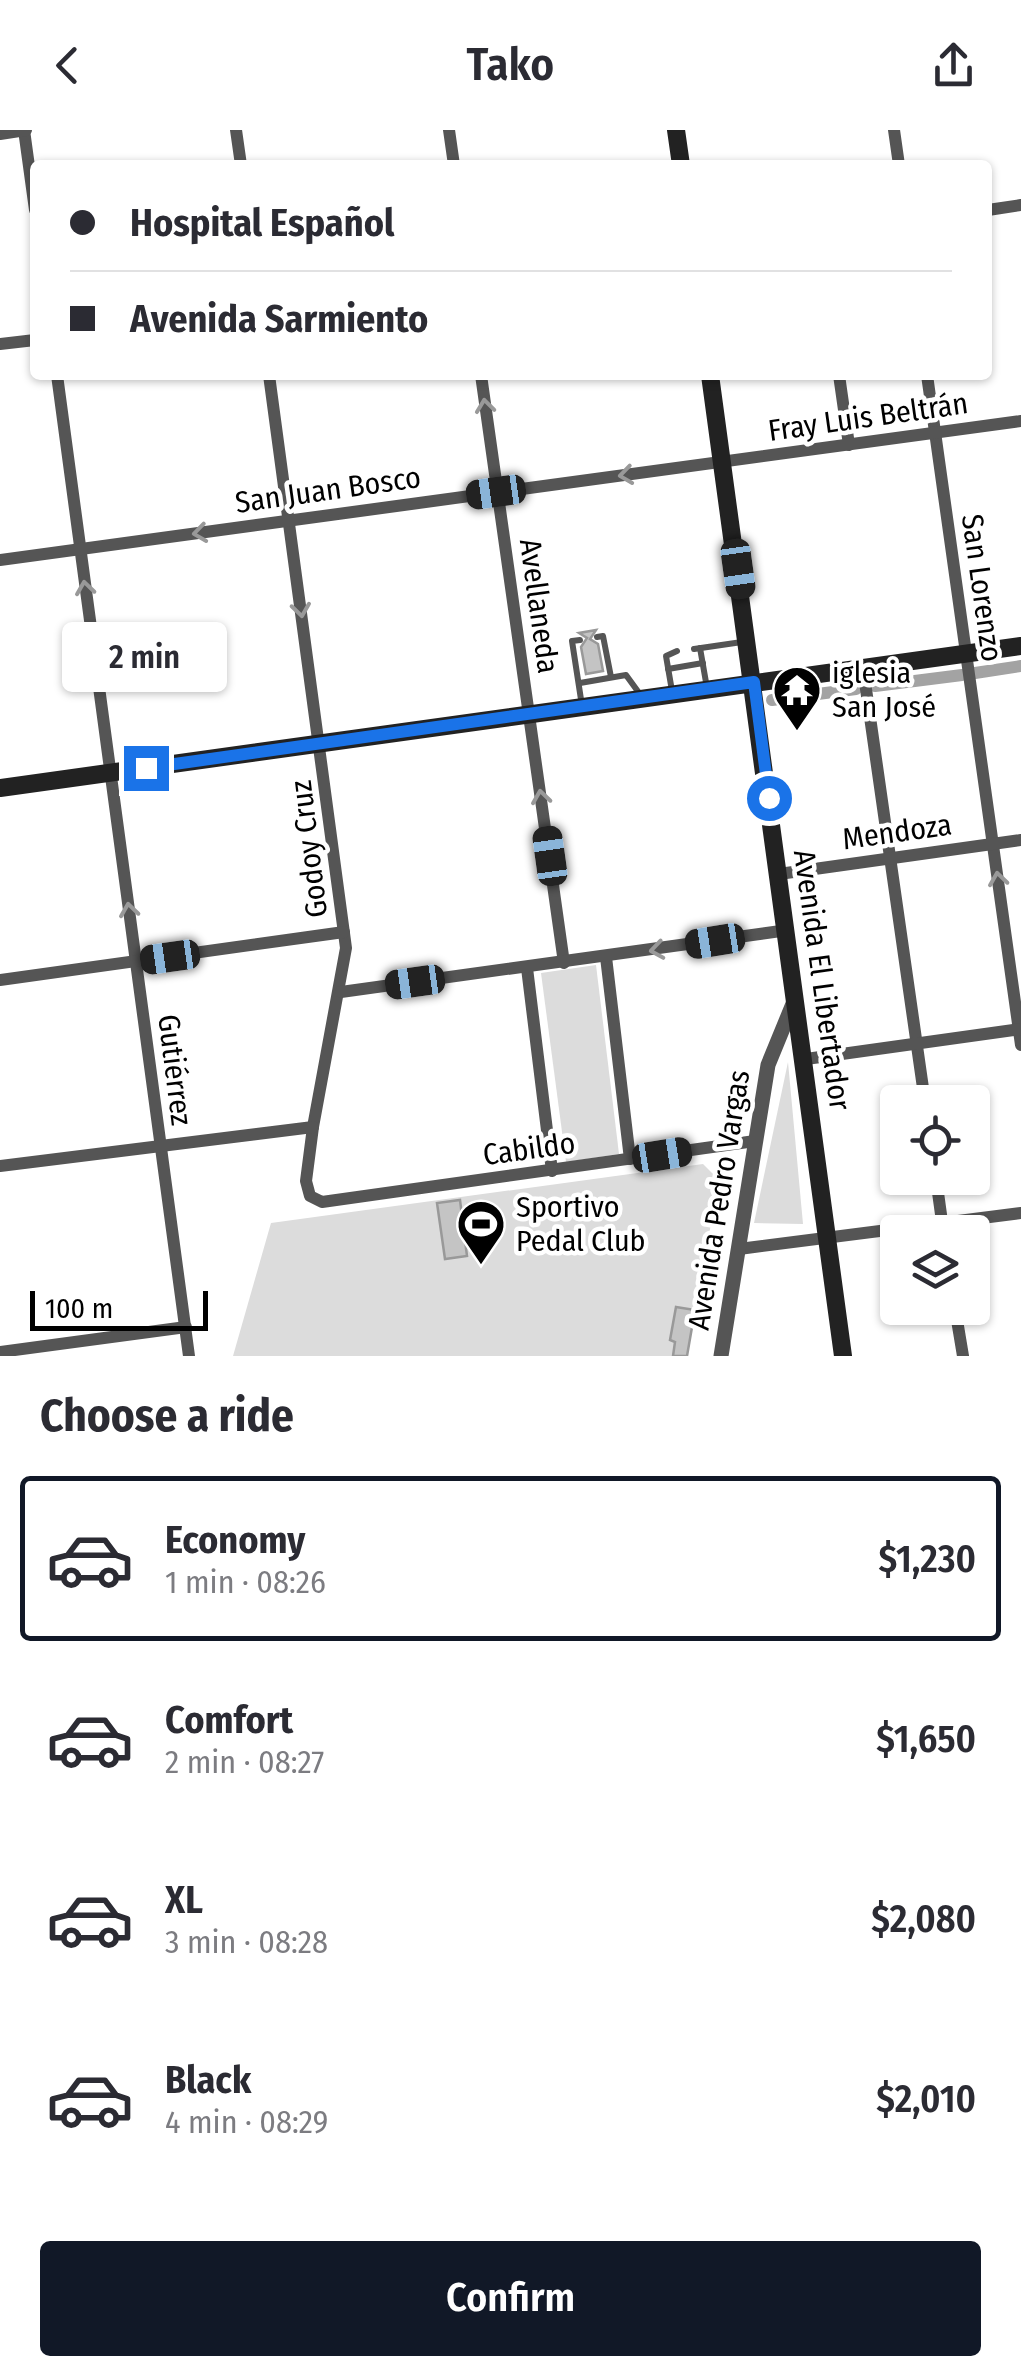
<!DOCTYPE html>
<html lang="en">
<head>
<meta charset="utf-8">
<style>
	:root { --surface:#fff; --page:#f2f2f3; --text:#2b2b33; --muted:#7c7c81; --line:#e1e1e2; --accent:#111827 }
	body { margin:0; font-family:"Fira Sans Condensed",sans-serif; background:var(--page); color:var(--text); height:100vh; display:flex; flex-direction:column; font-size:38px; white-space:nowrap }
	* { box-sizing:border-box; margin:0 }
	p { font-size:32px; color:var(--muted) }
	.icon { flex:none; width:55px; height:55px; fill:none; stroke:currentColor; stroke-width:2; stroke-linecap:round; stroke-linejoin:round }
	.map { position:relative; height:1226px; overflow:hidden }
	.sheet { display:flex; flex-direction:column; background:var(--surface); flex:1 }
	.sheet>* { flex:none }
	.banner { position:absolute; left:30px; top:30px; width:962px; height:220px; border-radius:10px; box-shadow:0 2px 8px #0004; display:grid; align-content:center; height:220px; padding:0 40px; background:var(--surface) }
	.buttons { position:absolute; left:880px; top:955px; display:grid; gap:20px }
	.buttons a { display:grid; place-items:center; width:110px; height:110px; border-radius:10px; background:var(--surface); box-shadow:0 2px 8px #0004; font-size:50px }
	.scale { position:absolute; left:30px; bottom:25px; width:178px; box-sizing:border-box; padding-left:10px; border:5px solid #000; border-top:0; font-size:28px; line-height:35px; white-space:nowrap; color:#000; -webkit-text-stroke:8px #fff; paint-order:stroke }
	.end { position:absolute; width:45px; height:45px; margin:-22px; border:12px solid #1a73e8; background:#fff; box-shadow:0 0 0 5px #fff }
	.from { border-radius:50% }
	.bubble { position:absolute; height:70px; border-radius:10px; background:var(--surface); box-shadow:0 2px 8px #0004; font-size:32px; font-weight:600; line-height:70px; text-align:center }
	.car { position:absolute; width:30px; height:60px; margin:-30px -15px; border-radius:12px; box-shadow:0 0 8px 2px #0007; background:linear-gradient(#222 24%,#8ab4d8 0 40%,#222 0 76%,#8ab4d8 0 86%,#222 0) }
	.banner b { display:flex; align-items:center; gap:35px; height:95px; font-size:38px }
	.banner b+b { border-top:2px solid var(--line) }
	.banner i { width:25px; height:25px; background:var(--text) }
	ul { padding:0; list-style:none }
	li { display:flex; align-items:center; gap:30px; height:165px; margin:0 20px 15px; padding:0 20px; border:5px solid transparent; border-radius:10px }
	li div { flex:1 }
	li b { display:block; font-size:38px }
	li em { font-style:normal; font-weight:600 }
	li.selected { border-color:var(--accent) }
	li>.icon { width:90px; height:90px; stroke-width:1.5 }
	h2 { padding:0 40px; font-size:45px; line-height:120px }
	.primary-button { display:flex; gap:20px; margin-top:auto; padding:20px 40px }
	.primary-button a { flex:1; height:115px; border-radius:10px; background:var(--accent); color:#fff; font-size:40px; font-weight:600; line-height:115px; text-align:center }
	header { display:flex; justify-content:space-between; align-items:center; height:130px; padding:0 40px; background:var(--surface); font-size:45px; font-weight:600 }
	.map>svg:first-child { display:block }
	.green { fill:#dcdcdc }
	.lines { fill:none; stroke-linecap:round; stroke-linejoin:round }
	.canal { stroke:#a3a3a3; stroke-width:12 }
	.building { fill:#c4c4c4; stroke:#999; stroke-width:2.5 }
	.service { stroke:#555; stroke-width:6 }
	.minor { stroke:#555; stroke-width:12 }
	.tertiary { stroke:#555; stroke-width:15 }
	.secondary { stroke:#222; stroke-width:18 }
	.oneway { stroke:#999 }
	.route { stroke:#1a73e8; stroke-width:12 }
	.labels { text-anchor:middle; stroke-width:9; stroke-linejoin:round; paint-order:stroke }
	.street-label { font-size:30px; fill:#000; stroke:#fff }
	.poi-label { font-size:30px; fill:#000; stroke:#fff; text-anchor:start }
</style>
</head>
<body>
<header><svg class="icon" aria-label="back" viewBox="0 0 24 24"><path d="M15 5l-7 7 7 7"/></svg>Tako<svg class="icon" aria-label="share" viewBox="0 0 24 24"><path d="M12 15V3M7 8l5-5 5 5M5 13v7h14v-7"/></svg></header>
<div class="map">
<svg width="1021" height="1226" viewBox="0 0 1021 1226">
	<rect width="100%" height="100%" fill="#fff"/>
	<g class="green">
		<polygon points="596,835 619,1024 566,1032 541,843"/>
		<polygon points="788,932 803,1094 754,1093"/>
		<polygon points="703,1034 719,1050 687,1226 233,1226 271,1093"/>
	</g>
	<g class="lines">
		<g class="canal">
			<polyline points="975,543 1021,536"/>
			<polyline points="875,556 962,545"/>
			<polyline points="772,570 856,559"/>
		</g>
	</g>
	<g class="building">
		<polygon points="596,500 590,509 598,514 603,541 586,544 581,517 587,508 579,503"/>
		<polygon points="460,1070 467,1126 445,1129 437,1073"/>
		<polygon points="676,1177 695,1180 687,1226 673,1226 675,1212 670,1210"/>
	</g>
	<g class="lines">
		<g class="service">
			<polyline points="597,507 603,506 611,547"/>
			<polyline points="580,510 572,511 582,576"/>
			<polyline points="700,518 707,558"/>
			<polyline points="694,519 742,512"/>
			<polyline points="668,539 703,533"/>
			<polyline points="580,553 626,545 642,567"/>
			<polyline points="672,561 666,526 677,521"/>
		</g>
		<g class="minor">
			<polyline points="24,0 35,80"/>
			<polyline points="236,0 241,35"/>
			<polyline points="449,0 454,35"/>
			<polyline points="894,0 899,35"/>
			<polyline points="0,4 26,0"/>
			<polyline points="988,80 1021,75"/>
			<polyline points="0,214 35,210"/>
			<polyline points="57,245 189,1226"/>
			<polyline points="269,245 346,818 313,997 306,1051 310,1066 322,1072 755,1011"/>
			<polyline points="481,245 564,833"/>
			<polyline points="839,245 849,315"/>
			<polyline points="927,245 1021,915"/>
			<polyline points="0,430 1021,291"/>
			<polyline points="863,538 925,972"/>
			<polyline points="779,744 1021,710"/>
			<polyline points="606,827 630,1029"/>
			<polyline points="527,838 552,1041"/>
			<polyline points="0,850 344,802"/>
			<polyline points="341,862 788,800"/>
			<polyline points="806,929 1021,899"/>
			<polyline points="0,1036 313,997"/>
			<polyline points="936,1048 943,1099"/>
			<polyline points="739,1119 1021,1083"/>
			<polyline points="955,1178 963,1226"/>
			<polyline points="0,1222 186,1197"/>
		</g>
		<polyline class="tertiary" points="721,1226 768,935 795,869"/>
		<g class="secondary">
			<polyline points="676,0 681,35"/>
			<polyline points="710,245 843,1226"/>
			<polyline points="0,658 1021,516"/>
		</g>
	</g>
	<defs><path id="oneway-chevron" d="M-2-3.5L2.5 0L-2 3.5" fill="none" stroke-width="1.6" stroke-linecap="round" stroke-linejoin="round" transform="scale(2.5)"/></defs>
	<g class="oneway">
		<use href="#oneway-chevron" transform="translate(485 276) rotate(-97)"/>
		<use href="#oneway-chevron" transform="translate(626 345) rotate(172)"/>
		<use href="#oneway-chevron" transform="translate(200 403) rotate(172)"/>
		<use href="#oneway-chevron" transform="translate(85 458) rotate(-98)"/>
		<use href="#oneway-chevron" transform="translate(301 480) rotate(82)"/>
		<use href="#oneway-chevron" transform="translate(541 667) rotate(-98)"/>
		<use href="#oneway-chevron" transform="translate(998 749) rotate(-98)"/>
		<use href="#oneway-chevron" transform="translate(129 780) rotate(-98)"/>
		<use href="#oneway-chevron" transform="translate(657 820) rotate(171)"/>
	</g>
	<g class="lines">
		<polyline class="route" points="146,638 754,552 769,668"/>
	</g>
	<defs>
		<g id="temple-pin" transform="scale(2.5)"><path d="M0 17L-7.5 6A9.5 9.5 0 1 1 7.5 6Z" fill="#000" stroke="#fff"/><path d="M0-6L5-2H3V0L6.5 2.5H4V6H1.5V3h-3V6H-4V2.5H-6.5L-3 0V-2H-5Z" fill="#fff"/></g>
		<g id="stadium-pin" transform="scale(2.5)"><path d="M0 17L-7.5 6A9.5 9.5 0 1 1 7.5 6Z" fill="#000" stroke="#fff"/><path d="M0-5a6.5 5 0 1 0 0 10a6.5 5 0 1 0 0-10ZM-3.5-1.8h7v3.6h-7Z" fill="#fff"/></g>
	</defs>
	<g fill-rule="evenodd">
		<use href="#temple-pin" x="797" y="560"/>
		<use href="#stadium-pin" x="481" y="1094"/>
	</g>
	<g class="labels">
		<g class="street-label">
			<text transform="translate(868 287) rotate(-8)" y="10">Fray Luis Beltrán</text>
			<text transform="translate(328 360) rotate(-8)" y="10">San Juan Bosco</text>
			<text transform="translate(982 458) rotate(82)" y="10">San Lorenzo</text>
			<text transform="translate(539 476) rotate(82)" y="10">Avellaneda</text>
			<text transform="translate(897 702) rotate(-8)" y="10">Mendoza</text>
			<text transform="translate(309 719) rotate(-97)" y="10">Godoy Cruz</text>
			<text transform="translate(822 850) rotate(82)" y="10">Avenida El Libertador</text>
			<text transform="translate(175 940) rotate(83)" y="10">Gutiérrez</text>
			<text transform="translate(529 1019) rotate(-8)" y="10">Cabildo</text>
			<text transform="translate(719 1070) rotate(-81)" y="10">Avenida Pedro Vargas</text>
		</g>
		<g class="poi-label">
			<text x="832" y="553">iglesia<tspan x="832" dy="34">San José</tspan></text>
			<text x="516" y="1087">Sportivo<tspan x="516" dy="34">Pedal Club</tspan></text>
		</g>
	</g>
</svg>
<div class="buttons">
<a><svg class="icon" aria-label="locate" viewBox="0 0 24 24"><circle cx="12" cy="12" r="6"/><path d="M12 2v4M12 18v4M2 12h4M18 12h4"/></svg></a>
<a><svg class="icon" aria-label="layers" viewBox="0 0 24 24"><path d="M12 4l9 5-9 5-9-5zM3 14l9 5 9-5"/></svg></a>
</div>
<div class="scale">100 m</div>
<i class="end from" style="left:769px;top:668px"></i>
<i class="end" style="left:146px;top:638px"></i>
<div class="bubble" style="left:62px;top:492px;width:165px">2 min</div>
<i class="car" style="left:496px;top:362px;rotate:262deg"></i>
<i class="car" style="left:738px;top:439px;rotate:172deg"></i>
<i class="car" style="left:550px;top:726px;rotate:352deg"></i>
<i class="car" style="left:715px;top:811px;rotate:261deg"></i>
<i class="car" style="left:170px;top:827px;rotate:262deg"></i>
<i class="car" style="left:415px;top:852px;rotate:262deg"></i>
<i class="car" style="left:662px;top:1025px;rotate:81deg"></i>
<div class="banner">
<b><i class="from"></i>Hospital Español</b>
<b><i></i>Avenida Sarmiento</b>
</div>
</div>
<section class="sheet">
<h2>Choose a ride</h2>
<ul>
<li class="selected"><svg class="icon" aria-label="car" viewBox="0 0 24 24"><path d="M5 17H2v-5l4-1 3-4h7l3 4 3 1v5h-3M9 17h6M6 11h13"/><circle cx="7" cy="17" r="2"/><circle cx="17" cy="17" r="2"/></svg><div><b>Economy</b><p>1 min · 08:26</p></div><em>$1,230</em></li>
<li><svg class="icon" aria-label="car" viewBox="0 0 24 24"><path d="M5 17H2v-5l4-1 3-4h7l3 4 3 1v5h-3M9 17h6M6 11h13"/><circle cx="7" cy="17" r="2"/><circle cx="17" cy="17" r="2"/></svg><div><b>Comfort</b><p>2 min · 08:27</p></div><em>$1,650</em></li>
<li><svg class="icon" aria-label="car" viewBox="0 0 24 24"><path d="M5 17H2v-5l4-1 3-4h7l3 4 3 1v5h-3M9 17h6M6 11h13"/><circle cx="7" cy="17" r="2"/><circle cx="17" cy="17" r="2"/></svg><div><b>XL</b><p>3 min · 08:28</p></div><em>$2,080</em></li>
<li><svg class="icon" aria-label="car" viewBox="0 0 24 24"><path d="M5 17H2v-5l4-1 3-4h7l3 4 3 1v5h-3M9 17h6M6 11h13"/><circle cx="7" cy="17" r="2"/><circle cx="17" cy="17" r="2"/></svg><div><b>Black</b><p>4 min · 08:29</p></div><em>$2,010</em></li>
</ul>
<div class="primary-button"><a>Confirm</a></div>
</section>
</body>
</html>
